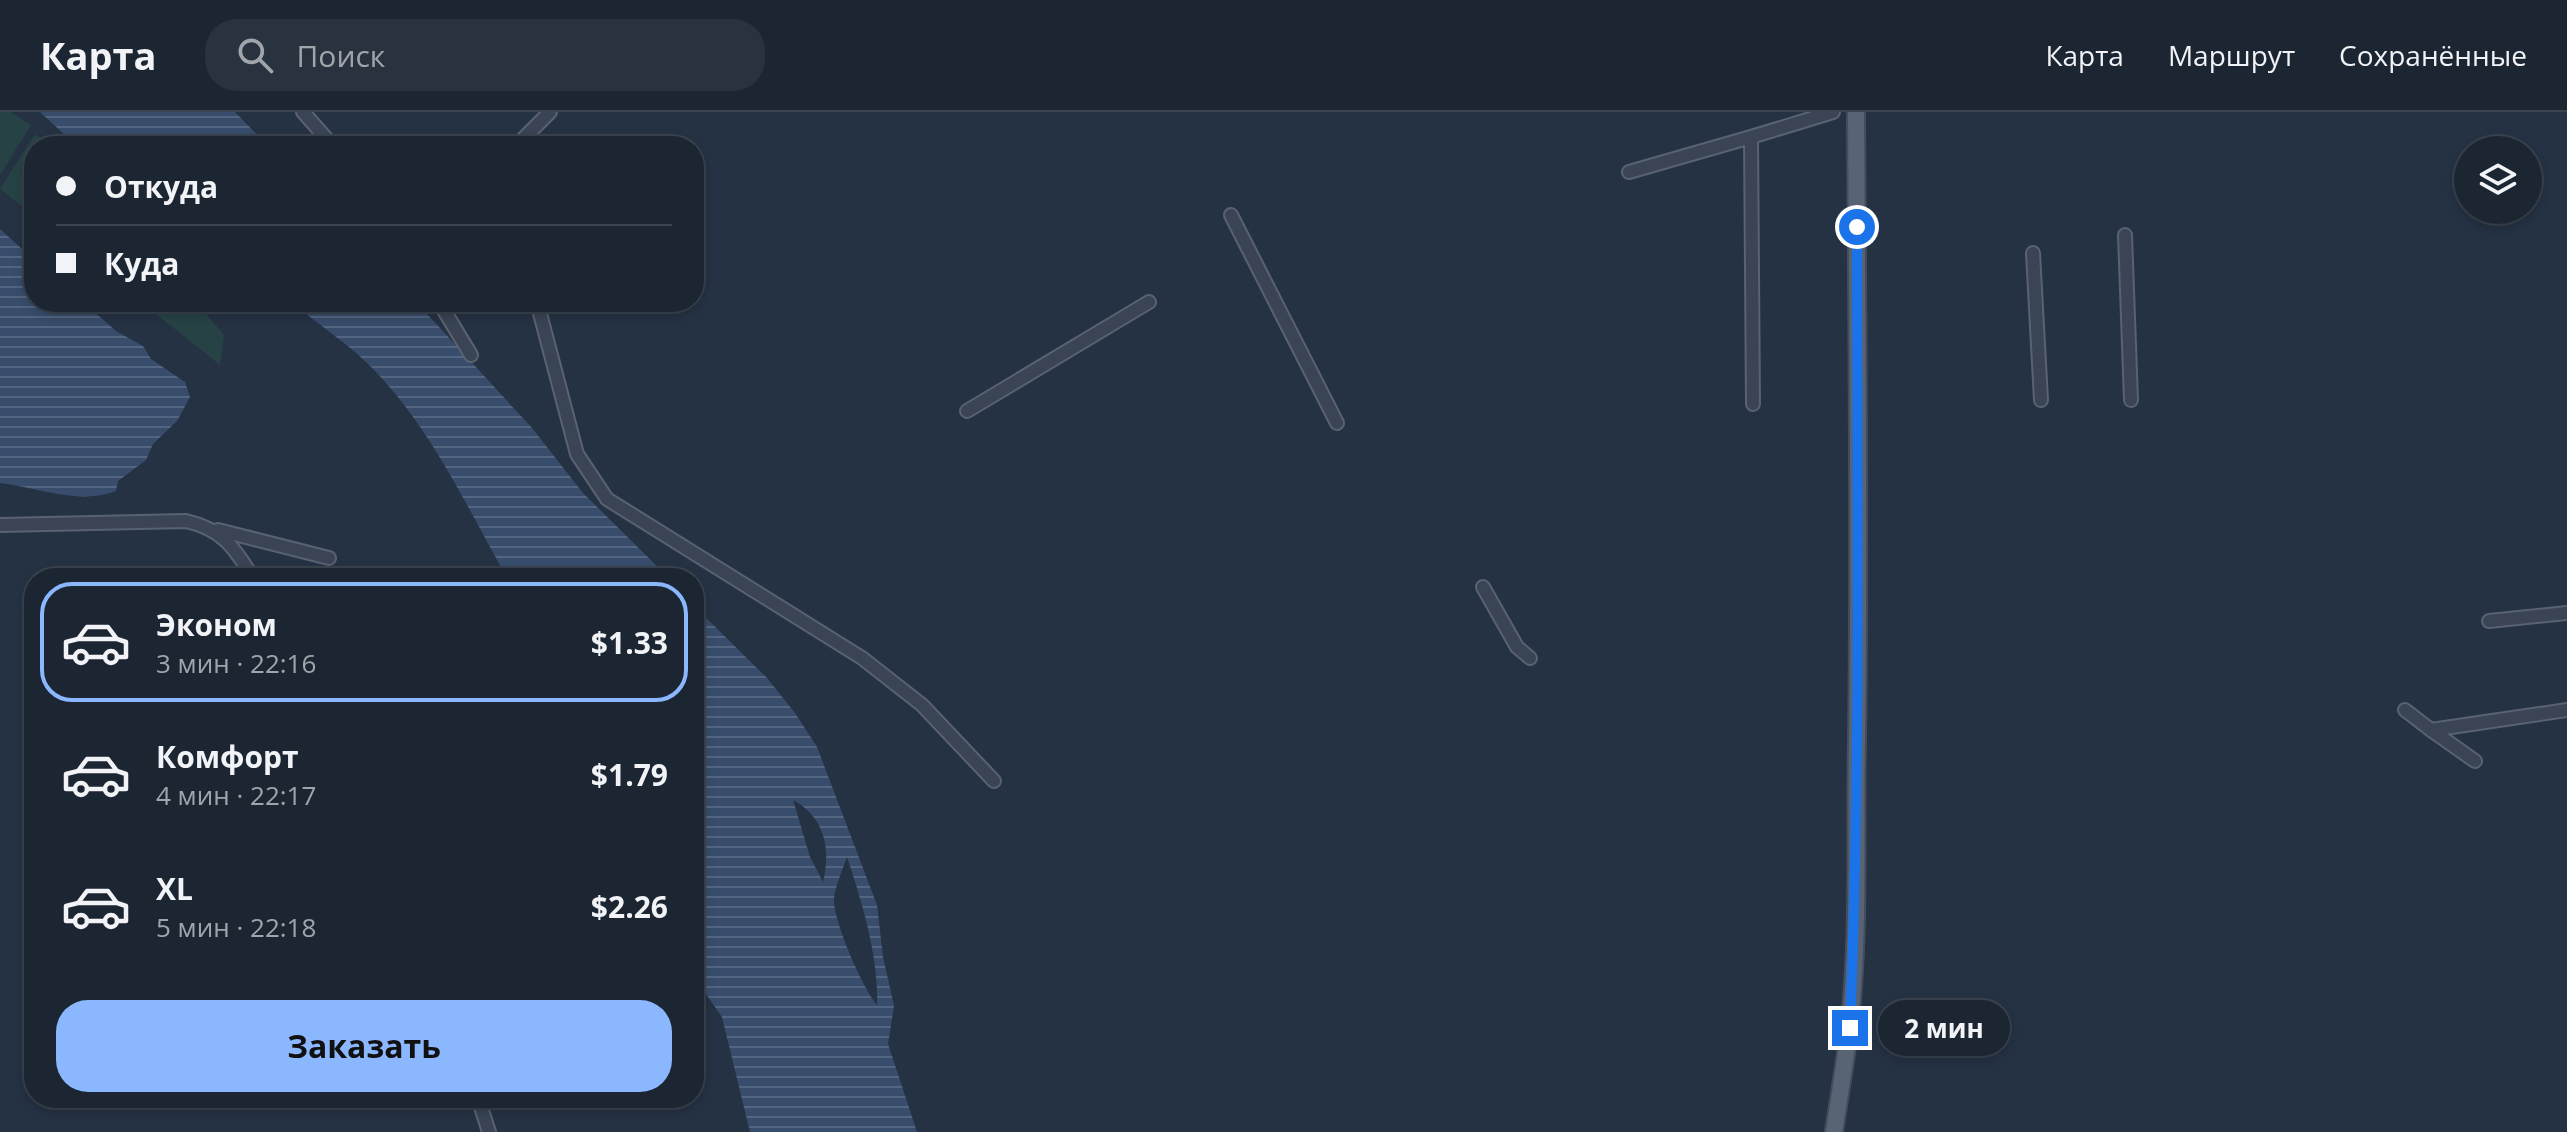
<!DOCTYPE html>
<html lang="ru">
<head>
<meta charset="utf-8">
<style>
	:root { --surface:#1c2633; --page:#29323f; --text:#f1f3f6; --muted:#a0a5ac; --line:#3a434e; --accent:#8bb7ff }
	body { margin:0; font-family:"Open Sans",sans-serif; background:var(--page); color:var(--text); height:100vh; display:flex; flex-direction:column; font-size:30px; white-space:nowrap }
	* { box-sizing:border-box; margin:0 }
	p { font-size:26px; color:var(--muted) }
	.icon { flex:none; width:44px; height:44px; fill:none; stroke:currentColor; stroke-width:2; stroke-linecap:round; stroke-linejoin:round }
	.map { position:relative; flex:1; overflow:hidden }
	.drawer { position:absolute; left:24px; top:456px; width:680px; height:540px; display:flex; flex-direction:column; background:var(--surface); border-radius:32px; box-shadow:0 4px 12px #0003,0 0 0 2px var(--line) }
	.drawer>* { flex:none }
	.top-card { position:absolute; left:24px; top:24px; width:680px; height:176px; border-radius:32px; box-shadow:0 4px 12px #0003,0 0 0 2px var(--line); display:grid; align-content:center; height:176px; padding:0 32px; background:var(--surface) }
	.tools { position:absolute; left:2454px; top:24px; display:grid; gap:16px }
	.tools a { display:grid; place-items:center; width:88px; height:88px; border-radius:50%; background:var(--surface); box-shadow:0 4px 12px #0003,0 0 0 2px var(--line); font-size:40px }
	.end { position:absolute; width:36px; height:36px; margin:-18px; border:10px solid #1a73e8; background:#fff; box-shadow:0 0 0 4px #fff }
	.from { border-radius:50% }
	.bubble { position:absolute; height:56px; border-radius:28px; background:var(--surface); box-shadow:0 4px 12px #0003,0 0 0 2px var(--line); font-size:26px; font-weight:700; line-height:56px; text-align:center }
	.top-card b { display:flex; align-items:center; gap:28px; height:76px; font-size:30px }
	.top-card b+b { border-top:2px solid var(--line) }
	.top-card i { width:20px; height:20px; background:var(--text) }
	ul { padding:14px 0 0; list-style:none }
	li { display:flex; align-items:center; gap:24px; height:120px; margin:0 16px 12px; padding:0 16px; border:4px solid transparent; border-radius:32px }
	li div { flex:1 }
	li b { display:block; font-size:30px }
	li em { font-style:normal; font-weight:700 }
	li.selected { border-color:var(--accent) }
	li>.icon { width:72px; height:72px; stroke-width:1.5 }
	.button { display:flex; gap:16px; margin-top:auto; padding:16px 32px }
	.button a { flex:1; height:92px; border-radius:32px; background:var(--accent); color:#111; font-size:32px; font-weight:700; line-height:92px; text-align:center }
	header { display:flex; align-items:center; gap:48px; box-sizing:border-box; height:112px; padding:0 40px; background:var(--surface); border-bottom:2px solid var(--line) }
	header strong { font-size:38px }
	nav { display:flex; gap:44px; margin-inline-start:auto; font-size:28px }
	.search { width:560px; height:72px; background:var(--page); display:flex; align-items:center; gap:20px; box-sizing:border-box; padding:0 28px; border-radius:32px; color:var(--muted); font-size:30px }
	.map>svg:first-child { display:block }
	.green { fill:#274245 }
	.water { fill:url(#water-rules); fill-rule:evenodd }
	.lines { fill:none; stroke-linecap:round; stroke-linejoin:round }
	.minor-casing { stroke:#586271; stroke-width:16 }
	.major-casing { stroke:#434d5d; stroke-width:20 }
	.minor { stroke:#3a4454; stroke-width:12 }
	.major { stroke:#586374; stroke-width:16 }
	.route { stroke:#1a73e8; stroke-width:10 }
</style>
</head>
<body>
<header>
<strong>Карта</strong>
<div class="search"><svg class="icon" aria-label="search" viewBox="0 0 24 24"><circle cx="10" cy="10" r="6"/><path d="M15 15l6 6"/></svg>Поиск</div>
<nav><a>Карта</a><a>Маршрут</a><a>Сохранённые</a></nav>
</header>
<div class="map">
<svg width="2567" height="1020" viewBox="0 0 2567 1020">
	<defs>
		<pattern id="water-rules" width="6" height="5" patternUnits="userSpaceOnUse" patternTransform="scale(2)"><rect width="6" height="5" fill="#384d6c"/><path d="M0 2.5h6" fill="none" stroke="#536580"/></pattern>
	</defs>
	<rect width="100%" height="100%" fill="#253244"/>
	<g class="green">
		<polygon points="0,0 10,0 31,13 0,63"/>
		<polygon points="35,22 51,34 34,34 34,104 0,77"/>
		<polygon points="141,190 209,190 202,197 224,223 220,253"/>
	</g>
	<g class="water">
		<polygon points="40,0 235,0 268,34 77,34"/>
		<path d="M0 117 34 148V190H83L116 219 143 234 151 247 185 270 190 285 177 309 153 332 146 348 118 369 116 379C79 393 39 376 0 371Z"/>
		<path d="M291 190H416L532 316 583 381 669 466H507C467 395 433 320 376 260 352 234 319 213 291 190Z"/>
		<path d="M694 494 767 566 795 601 817 635 877 793 883 845 894 894 888 932 917 1020H750L722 905 694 865ZM793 688C825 705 831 737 823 770L810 745ZM847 745C862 790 879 846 877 893 863 877 833 809 834 787 835 775 843 756 847 745Z"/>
	</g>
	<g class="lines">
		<g class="minor-casing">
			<g id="minor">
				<polyline points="303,0 333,34"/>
				<polyline points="1751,25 1833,0"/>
				<polyline points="516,34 550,0"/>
				<polyline points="1629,60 1751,25 1753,292"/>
				<polyline points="1231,103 1337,311"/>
				<polyline points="2125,123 2131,288"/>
				<polyline points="2033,141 2041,288"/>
				<polyline points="439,190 471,243"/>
				<polyline points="537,190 577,342 607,387 862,546 922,593 994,669"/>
				<polyline points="967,299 1149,190"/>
				<path d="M0 413 186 409C222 417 235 436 253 466"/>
				<polyline points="218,418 329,446"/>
				<polyline points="1483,475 1517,535 1530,546"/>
				<polyline points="2489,509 2567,501"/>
				<polyline points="2405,598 2431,618 2567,598"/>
				<polyline points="2431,618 2475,649"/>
				<polyline points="478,986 489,1020"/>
			</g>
		</g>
		<g class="major-casing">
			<path id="major" d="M1834 1020C1839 986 1845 952 1849 918 1860 823 1855 724 1857 628 1860 419 1857 210 1856 0"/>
		</g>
		<use href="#minor" class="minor"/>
		<use href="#major" class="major"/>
	</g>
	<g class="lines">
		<path class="route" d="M1850 916C1861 649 1857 382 1857 115"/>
	</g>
</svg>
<div class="tools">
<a><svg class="icon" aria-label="layers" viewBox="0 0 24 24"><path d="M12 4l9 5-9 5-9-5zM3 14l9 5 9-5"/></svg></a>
</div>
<i class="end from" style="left:1857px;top:115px"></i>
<i class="end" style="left:1850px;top:916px"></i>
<div class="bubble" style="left:1878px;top:888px;width:132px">2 мин</div>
<div class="top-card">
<b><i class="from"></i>Откуда</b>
<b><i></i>Куда</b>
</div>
<section class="drawer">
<ul>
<li class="selected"><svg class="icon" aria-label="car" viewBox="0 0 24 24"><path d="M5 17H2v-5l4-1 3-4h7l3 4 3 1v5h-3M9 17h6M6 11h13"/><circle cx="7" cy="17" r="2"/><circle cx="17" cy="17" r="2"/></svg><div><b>Эконом</b><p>3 мин · 22:16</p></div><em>$1.33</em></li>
<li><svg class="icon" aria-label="car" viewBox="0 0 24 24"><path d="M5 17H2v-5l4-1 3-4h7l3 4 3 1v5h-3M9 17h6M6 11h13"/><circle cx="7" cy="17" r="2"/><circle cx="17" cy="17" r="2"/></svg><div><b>Комфорт</b><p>4 мин · 22:17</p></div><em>$1.79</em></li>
<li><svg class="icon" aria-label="car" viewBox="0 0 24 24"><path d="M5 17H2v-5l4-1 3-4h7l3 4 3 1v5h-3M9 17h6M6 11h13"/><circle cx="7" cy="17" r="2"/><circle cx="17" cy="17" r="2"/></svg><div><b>XL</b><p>5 мин · 22:18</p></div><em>$2.26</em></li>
</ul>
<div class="button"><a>Заказать</a></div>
</section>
</div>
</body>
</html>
